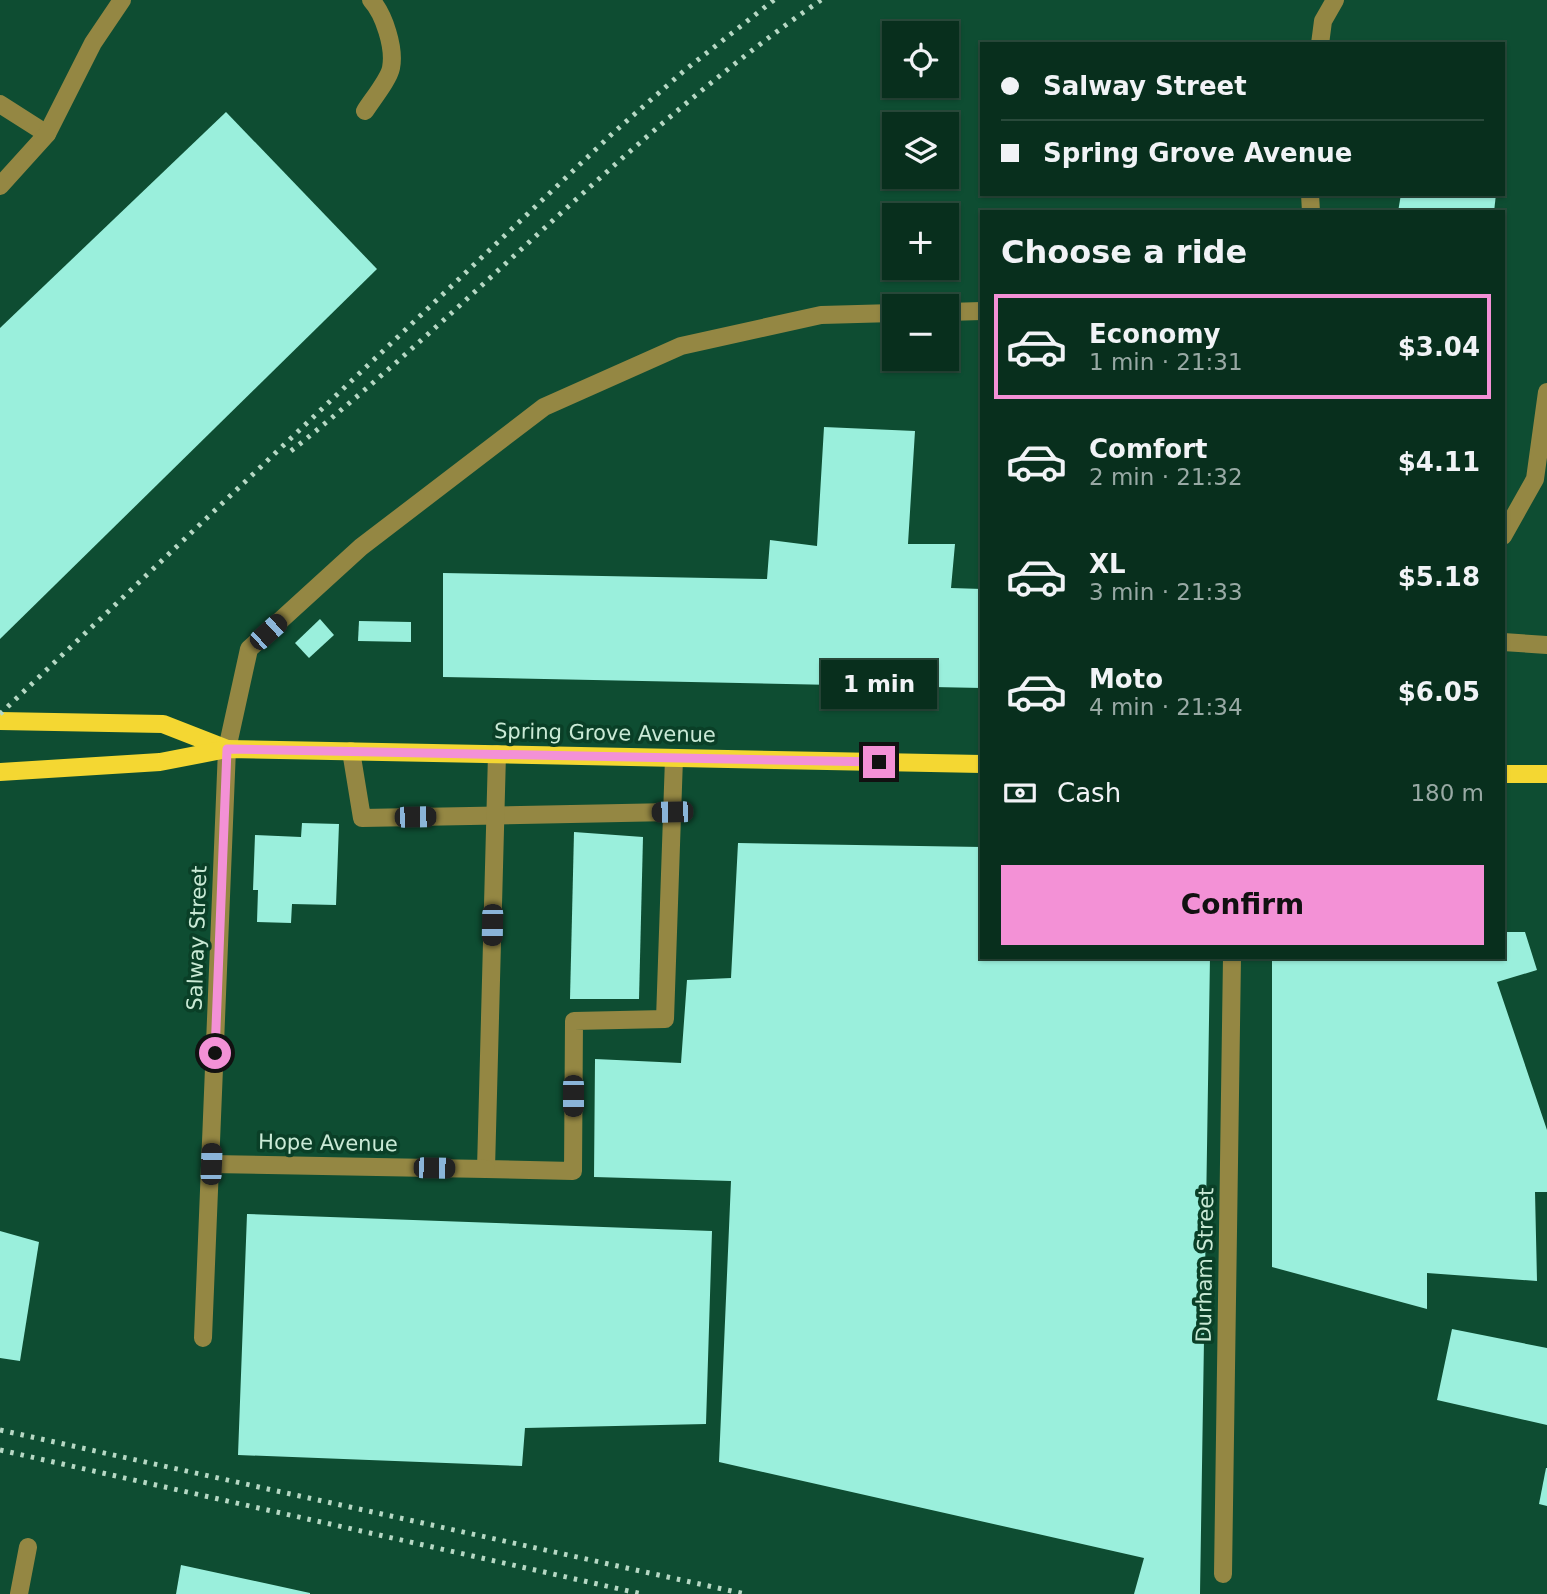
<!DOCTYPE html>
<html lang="en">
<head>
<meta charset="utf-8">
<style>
	:root { --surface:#082f1d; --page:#113726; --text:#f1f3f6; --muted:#98a9a4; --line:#294a3b; --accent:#f391d6 }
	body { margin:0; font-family:"DejaVu Sans",sans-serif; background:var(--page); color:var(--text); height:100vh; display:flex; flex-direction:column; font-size:26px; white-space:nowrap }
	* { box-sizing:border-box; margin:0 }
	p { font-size:23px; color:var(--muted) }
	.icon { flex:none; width:38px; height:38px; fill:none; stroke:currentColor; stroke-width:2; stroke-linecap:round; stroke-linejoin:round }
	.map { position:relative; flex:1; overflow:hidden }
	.drawer { position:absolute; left:980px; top:210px; width:525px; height:749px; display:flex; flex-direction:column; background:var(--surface); border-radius:0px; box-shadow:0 2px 5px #0004,0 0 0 2px var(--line) }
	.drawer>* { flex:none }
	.top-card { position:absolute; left:980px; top:42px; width:525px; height:154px; border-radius:0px; box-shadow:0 2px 5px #0004,0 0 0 2px var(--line); display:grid; align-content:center; height:154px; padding:0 21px; background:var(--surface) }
	.buttons { position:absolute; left:882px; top:21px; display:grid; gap:14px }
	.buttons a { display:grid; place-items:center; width:77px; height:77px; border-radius:0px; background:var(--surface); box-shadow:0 2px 5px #0004,0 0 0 2px var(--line); font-size:35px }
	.end { position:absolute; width:32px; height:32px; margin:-16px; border:9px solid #f391d6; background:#111; box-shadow:0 0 0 4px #111 }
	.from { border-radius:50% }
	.bubble { position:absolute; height:49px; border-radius:0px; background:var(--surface); box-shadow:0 2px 5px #0004,0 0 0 2px var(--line); font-size:23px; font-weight:700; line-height:49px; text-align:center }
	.car { position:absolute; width:21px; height:42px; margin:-21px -10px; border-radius:9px; box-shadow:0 0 5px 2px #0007; background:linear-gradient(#222 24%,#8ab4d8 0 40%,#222 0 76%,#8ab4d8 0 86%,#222 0) }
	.top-card b { display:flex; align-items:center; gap:24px; height:66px; font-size:26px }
	.top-card b+b { border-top:2px solid var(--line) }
	.top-card i { width:18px; height:18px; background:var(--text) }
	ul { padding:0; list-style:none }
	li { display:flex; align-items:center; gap:21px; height:105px; margin:0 14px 10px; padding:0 7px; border:4px solid transparent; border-radius:0px }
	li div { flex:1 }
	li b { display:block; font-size:26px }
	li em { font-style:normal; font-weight:700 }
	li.current { border-color:var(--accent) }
	li>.icon { width:63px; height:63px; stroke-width:1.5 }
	h2 { padding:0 21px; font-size:32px; line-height:84px }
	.pay { display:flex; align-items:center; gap:18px; height:77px; padding:0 21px; font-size:26px }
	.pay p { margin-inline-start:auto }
	.primary-button { display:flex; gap:14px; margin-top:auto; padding:14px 21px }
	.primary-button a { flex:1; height:80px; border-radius:0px; background:var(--accent); color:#111; font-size:28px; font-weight:700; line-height:80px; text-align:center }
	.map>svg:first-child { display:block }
	.built { fill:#0e4d32; fill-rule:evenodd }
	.building { fill:#9aefdc }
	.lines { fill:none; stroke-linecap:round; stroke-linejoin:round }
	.minor { stroke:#948743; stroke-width:18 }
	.major { stroke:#f4d732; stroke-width:18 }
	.rail { stroke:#b6d8c4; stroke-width:5; stroke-dasharray:3.5 7; stroke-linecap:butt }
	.route { stroke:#f391d6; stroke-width:9 }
	.labels { text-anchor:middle; stroke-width:7; stroke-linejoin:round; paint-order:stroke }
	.street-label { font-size:21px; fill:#caead6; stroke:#0a3f27 }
</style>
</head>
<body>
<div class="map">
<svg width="1547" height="1594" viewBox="0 0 1547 1594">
	<rect width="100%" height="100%" fill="#0a3f27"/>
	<path class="built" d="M0 0H1547V1594H0ZM894 33H947V86H894ZM982 44H1503V194H982ZM894 124H947V177H894ZM982 212H1503V957H982ZM894 215H947V268H894ZM894 306H947V359H894Z"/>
	<g class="building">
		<polygon points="226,112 377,269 0,639 0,328"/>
		<polygon points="1401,194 1496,194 1494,212 1398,212"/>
		<polygon points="824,427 915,431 908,544 955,544 951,588 982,589 982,688 443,677 443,573 767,579 770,540 817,546"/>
		<polygon points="320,619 334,635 309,658 295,643"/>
		<polygon points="359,621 411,622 411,642 358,641"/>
		<polygon points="302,823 339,824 336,905 292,904 291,923 257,922 258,890 253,890 255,835 301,837"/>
		<polygon points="574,832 643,837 639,999 570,999"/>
		<polygon points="738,843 982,847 982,957 1210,957 1200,1594 1134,1594 1144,1558 719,1462 731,1181 594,1177 595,1059 681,1063 687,980 731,978"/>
		<polygon points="1503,932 1525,932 1537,970 1497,982 1547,1130 1547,1192 1535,1192 1537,1281 1427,1273 1427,1309 1272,1267 1272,957 1503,957"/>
		<polygon points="247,1214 712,1231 706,1424 525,1428 522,1466 238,1455"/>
		<polygon points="0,1231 39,1242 20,1361 0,1358"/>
		<polygon points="1452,1329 1547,1348 1547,1425 1437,1400"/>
		<polygon points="1546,1468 1547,1468 1547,1506 1539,1504"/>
		<polygon points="181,1565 310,1593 310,1594 176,1594"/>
	</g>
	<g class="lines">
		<g class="minor">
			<polyline points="1320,44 1323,21 1335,0"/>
			<polyline points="0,104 47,134"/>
			<path d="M365 111C372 100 389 79 391 68 395 48 384 14 371 0"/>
			<polyline points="0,186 47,134 93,43 122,0"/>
			<polyline points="1310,194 1311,212"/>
			<polyline points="947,312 982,311"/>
			<polyline points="1503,536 1535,479 1547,392"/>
			<polyline points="1503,642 1547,645"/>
			<polyline points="351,751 362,818 672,812"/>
			<polyline points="497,754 486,1169 573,1171 574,1021 665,1019 674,758"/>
			<polyline points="211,1164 486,1169"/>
			<polyline points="203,1338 227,749 249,649 361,547 544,407 681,346 821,315 894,313"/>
			<polyline points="1223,1574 1232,957"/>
			<polyline points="19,1594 28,1547"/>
		</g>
		<g class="major">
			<polyline points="0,721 163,724 227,749"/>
			<polyline points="0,772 160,762 227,749 982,764"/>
			<polyline points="1503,774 1547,774"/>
		</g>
		<g class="rail">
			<path d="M291 451C472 307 630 132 821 0"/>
			<polyline points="0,714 613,133 685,70 774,0"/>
			<polyline points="0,1430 745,1594"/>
			<polyline points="0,1450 642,1594"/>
		</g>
	</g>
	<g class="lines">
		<polyline class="route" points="215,1053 227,749 879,762"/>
	</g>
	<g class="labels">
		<g class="street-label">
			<text transform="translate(605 733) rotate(1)" y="7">Spring Grove Avenue</text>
			<text transform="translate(197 938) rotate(-88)" y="7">Salway Street</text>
			<text transform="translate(328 1143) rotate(1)" y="7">Hope Avenue</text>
			<text transform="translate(1205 1265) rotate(-89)" y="7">Durham Street</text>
		</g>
	</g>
</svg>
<div class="buttons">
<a><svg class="icon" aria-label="locate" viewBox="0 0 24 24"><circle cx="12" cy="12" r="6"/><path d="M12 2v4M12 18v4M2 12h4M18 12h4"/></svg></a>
<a><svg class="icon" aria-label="layers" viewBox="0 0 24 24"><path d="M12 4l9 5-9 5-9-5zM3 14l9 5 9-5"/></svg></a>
<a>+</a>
<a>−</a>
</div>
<i class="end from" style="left:215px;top:1053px"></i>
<i class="end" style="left:879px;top:762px"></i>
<div class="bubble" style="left:821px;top:660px;width:116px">1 min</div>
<i class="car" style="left:268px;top:632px;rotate:48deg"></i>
<i class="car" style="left:672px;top:812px;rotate:269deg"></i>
<i class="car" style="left:415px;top:817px;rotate:89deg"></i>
<i class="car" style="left:492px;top:925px;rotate:181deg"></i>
<i class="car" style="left:573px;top:1096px;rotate:180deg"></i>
<i class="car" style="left:211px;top:1164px;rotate:2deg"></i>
<i class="car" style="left:434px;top:1168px;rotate:91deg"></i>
<div class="top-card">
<b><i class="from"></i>Salway Street</b>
<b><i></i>Spring Grove Avenue</b>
</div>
<section class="drawer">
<h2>Choose a ride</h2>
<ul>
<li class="current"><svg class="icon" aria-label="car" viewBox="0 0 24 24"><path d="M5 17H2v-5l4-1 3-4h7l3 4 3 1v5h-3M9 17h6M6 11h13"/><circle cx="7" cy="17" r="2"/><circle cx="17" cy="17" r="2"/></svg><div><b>Economy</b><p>1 min · 21:31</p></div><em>$3.04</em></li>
<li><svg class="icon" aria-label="car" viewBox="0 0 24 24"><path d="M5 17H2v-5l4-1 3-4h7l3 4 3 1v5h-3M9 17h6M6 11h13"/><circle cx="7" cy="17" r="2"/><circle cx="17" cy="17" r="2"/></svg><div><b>Comfort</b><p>2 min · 21:32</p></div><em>$4.11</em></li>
<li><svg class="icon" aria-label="car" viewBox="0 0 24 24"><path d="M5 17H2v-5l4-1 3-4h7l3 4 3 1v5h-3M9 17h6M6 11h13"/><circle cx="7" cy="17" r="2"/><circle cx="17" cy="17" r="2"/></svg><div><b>XL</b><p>3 min · 21:33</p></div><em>$5.18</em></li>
<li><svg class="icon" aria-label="car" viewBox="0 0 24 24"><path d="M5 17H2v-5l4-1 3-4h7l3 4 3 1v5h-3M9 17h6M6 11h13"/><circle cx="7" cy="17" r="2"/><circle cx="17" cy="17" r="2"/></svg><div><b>Moto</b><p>4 min · 21:34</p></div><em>$6.05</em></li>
</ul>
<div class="pay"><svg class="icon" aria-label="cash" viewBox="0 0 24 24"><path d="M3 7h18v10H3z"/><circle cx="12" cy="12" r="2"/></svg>Cash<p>180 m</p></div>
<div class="primary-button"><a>Confirm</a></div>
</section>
</div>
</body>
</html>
